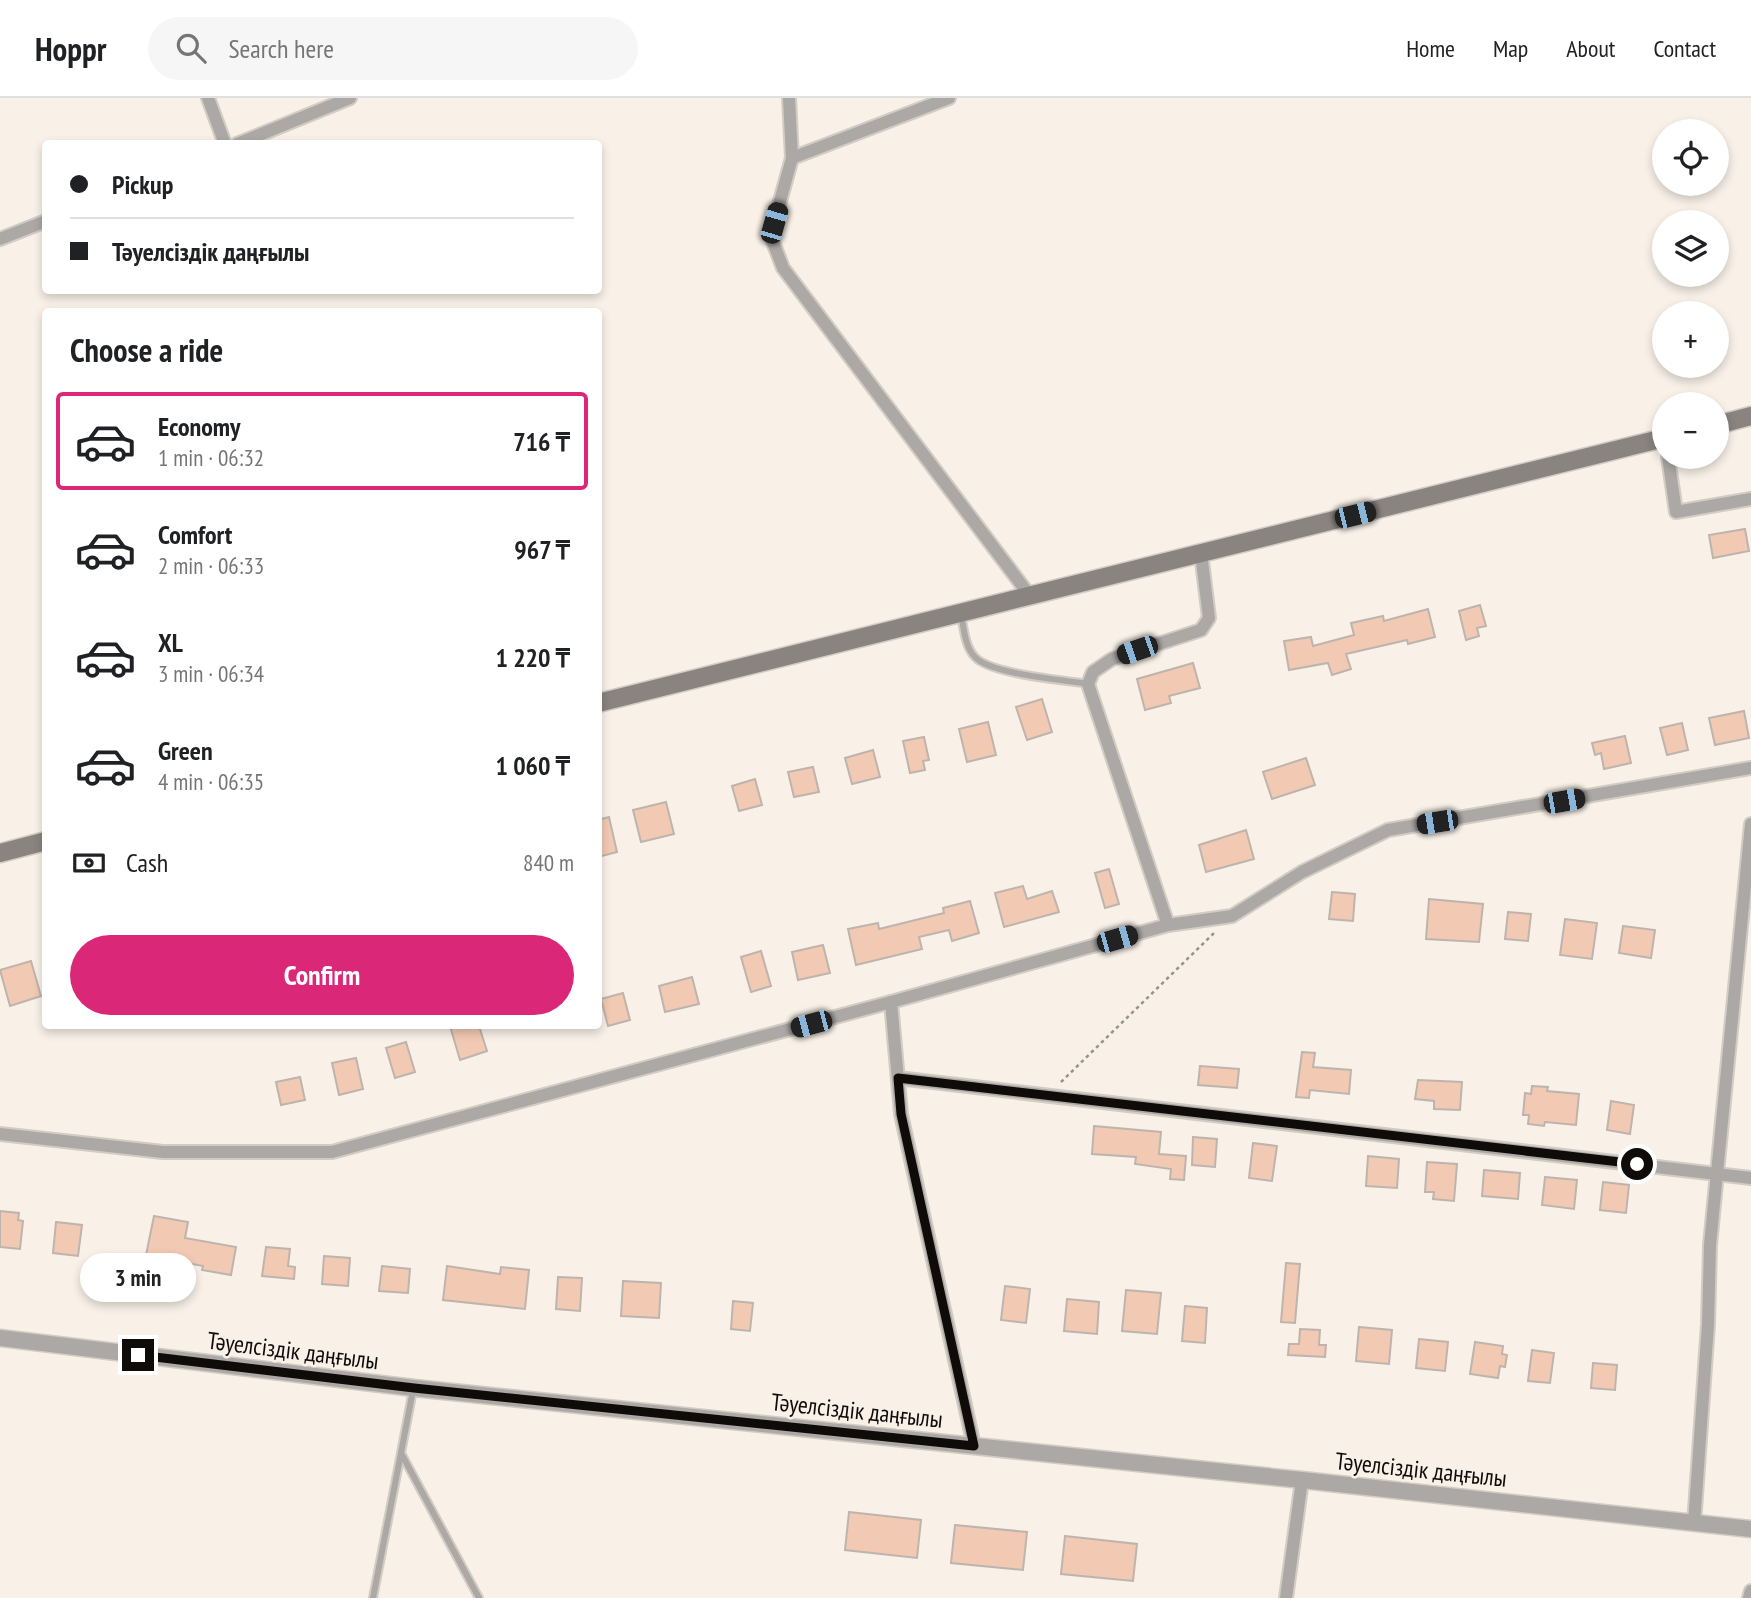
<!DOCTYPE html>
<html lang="en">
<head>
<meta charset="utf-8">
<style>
	:root { --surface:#fff; --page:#f6f6f6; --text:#202124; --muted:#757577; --line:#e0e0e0; --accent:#db2777 }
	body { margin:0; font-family:"PT Sans Narrow",sans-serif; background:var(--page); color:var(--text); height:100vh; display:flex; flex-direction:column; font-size:26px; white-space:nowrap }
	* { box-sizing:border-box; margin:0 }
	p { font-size:23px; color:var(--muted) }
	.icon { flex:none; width:38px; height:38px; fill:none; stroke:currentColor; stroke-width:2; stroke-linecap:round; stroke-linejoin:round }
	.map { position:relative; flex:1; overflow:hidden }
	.details { position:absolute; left:42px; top:210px; width:560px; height:721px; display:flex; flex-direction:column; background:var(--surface); border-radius:7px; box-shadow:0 4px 10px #0003 }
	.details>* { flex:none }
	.guide { position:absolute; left:42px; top:42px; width:560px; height:154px; border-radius:7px; box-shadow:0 4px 10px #0003; display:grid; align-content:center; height:154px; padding:0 28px; background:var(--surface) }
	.controls { position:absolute; left:1652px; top:21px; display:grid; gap:14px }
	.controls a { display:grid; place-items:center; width:77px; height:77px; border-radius:50%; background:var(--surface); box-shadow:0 4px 10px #0003; font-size:35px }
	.end { position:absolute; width:32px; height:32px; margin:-16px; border:9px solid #0e0b09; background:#fff; box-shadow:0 0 0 4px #fff }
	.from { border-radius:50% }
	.bubble { position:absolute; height:49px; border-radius:24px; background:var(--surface); box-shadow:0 4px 10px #0003; font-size:23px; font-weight:700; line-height:49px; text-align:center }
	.car { position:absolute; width:21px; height:42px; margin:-21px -10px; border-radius:9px; box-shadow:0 0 5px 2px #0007; background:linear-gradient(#222 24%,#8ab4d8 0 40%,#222 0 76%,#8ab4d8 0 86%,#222 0) }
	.guide b { display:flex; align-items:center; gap:24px; height:66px; font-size:26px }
	.guide b+b { border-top:2px solid var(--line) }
	.guide i { width:18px; height:18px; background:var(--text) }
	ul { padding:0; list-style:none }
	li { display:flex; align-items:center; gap:21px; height:98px; margin:0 14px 10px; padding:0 14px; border:4px solid transparent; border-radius:7px }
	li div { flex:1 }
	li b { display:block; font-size:26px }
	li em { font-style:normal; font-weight:700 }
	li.on { border-color:var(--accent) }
	li>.icon { width:63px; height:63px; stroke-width:1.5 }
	h2 { padding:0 28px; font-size:32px; line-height:84px }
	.pay { display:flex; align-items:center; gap:18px; height:77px; padding:0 28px; font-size:26px }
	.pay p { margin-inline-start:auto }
	.cta { display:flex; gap:14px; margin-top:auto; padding:14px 28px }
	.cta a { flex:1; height:80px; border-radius:42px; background:var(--accent); color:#fff; font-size:28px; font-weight:700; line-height:80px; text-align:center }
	header { display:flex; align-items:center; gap:42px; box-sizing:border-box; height:98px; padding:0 35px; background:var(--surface); border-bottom:2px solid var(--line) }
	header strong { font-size:33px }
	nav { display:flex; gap:38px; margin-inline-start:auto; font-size:24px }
	.search { width:490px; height:63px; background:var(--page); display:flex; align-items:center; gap:18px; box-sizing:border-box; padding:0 24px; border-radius:38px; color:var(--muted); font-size:26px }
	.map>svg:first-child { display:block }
	.building { fill:#f2c9b2; stroke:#beb4ae; stroke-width:2 }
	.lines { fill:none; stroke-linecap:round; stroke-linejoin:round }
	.service-casing { stroke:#d3ccc4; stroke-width:10 }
	.minor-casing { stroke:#d3ccc4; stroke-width:16 }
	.tertiary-casing { stroke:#d3ccc4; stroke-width:19 }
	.secondary-casing { stroke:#d3ccc4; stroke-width:21 }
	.path { stroke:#97928b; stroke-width:2.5; stroke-dasharray:3.5 3.5; stroke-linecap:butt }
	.service { stroke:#aca8a5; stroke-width:6 }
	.minor { stroke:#aca8a5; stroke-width:12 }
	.tertiary { stroke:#aca8a5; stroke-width:16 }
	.secondary { stroke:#8a8480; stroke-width:18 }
	.route { stroke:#0e0b09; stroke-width:9 }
	.labels { text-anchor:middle; stroke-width:5; stroke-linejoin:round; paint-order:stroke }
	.street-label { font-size:24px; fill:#0e0b09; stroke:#f9f1e8 }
</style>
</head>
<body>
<header>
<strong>Hoppr</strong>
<div class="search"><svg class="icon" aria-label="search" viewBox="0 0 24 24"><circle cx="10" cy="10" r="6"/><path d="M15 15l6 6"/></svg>Search here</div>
<nav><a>Home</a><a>Map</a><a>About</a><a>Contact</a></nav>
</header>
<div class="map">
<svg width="1751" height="1500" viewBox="0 0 1751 1500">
	<rect width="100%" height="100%" fill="#f9f1e8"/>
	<g class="building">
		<polygon points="1745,431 1749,453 1713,460 1709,437"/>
		<polygon points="1480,507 1486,528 1477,530 1479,538 1466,542 1459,513"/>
		<polygon points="1428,511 1435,539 1408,546 1407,542 1346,556 1351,571 1332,577 1328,565 1289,572 1284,543 1311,539 1313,548 1354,537 1351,525 1383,518 1384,523"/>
		<polygon points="1193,565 1200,590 1169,598 1171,605 1145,612 1137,581"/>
		<polygon points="1042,601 1052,634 1027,642 1016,609"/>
		<polygon points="1744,613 1749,640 1715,647 1709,620"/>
		<polygon points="988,624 996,657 967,664 959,631"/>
		<polygon points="1682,625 1688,652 1667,657 1660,630"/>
		<polygon points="1625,638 1631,665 1604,671 1601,655 1595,657 1592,645"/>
		<polygon points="924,639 929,662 923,663 925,672 910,675 903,643"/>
		<polygon points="873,652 880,679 852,686 845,660"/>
		<polygon points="1306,660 1315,687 1272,701 1263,674"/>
		<polygon points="813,669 819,694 794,699 788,674"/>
		<polygon points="755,681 762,707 739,713 732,688"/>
		<polygon points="666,704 674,736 641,744 633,712"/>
		<polygon points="609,719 617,754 598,759 598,722"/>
		<polygon points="1246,732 1254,761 1206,774 1199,747"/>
		<polygon points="1109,771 1119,806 1105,810 1095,775"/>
		<polygon points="1023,788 1027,801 1052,793 1059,814 1004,829 995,795"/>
		<polygon points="1332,794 1355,796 1353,823 1329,821"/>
		<polygon points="1429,801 1483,806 1479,844 1426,841"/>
		<polygon points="970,803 979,835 952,843 949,832 919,839 922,851 856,867 848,831 878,825 879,831 944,815 943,810"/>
		<polygon points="1508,814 1531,816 1528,843 1505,841"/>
		<polygon points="1565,821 1597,825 1592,861 1560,857"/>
		<polygon points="1623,828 1655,832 1651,860 1619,855"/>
		<polygon points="823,847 830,875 798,882 792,854"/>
		<polygon points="761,853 771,888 751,894 741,859"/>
		<polygon points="31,863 41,898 10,908 0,872"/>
		<polygon points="692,879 699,906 665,914 659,888"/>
		<polygon points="623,895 630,922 608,928 601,901"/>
		<polygon points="450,928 479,928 487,953 460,962"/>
		<polygon points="406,944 415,974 395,980 386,950"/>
		<polygon points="1302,954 1315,955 1313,969 1351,972 1349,996 1310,992 1309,1000 1296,999"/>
		<polygon points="356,960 363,991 339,997 332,965"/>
		<polygon points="1200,968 1239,971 1237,990 1198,987"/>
		<polygon points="300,979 305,1002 281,1007 276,984"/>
		<polygon points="1418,982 1462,984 1460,1012 1434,1011 1434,1003 1415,1001"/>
		<polygon points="1532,988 1548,989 1547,993 1579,996 1576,1027 1545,1024 1544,1028 1528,1026 1529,1017 1523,1017 1525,995 1531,996"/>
		<polygon points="1611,1003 1634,1007 1630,1036 1607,1032"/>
		<polygon points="1094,1028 1161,1034 1159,1056 1186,1058 1184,1082 1170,1081 1171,1071 1135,1066 1136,1059 1092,1056"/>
		<polygon points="1193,1039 1217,1041 1215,1069 1192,1067"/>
		<polygon points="1253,1045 1277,1048 1272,1083 1249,1080"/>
		<polygon points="1368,1058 1399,1061 1397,1090 1366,1088"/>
		<polygon points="1427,1064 1457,1066 1454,1103 1433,1101 1434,1094 1425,1094"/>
		<polygon points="1484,1072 1520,1075 1518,1101 1482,1098"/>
		<polygon points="1545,1079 1577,1082 1574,1111 1542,1107"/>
		<polygon points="1603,1084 1629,1087 1626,1115 1600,1112"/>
		<polygon points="0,1113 19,1115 18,1122 23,1123 20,1151 0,1149"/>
		<polygon points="154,1118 188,1124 185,1140 236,1149 231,1177 202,1172 203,1168 146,1157"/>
		<polygon points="56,1124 82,1127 78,1158 53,1155"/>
		<polygon points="266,1149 290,1151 288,1168 295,1169 294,1181 262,1178"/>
		<polygon points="324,1158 350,1160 348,1188 322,1186"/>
		<polygon points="1286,1165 1300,1166 1295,1225 1281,1224"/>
		<polygon points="382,1168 410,1171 408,1195 379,1193"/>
		<polygon points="447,1168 500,1176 501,1169 529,1172 525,1211 443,1202"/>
		<polygon points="558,1179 582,1180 580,1213 556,1211"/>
		<polygon points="623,1183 661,1185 659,1220 621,1218"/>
		<polygon points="1005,1188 1030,1191 1026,1225 1001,1222"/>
		<polygon points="1126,1192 1161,1195 1157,1236 1122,1233"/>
		<polygon points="1067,1201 1099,1204 1097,1236 1064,1233"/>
		<polygon points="733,1203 753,1205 750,1233 731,1231"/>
		<polygon points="1185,1208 1207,1210 1205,1245 1182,1243"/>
		<polygon points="1359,1229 1392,1232 1389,1266 1356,1263"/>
		<polygon points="1300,1231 1320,1232 1319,1247 1326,1247 1325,1259 1288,1257 1289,1246 1299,1246"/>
		<polygon points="1419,1241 1448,1244 1445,1273 1416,1270"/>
		<polygon points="1475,1244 1503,1248 1502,1256 1507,1257 1505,1269 1500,1268 1498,1280 1470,1276"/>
		<polygon points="1532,1252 1554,1255 1550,1285 1528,1283"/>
		<polygon points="1593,1265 1617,1267 1615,1292 1591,1290"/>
		<polygon points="849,1414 921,1422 917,1460 845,1452"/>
		<polygon points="955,1427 1027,1434 1023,1472 951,1465"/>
		<polygon points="1065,1438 1137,1446 1133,1483 1061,1476"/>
	</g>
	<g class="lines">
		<g class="service-casing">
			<g id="service">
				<path d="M961 517C964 531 965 549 975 559 990 576 1064 582 1088 586"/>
				<polyline points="413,1292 401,1355 479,1500"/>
				<polyline points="373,1500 401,1355"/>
			</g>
		</g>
		<g class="minor-casing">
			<g id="minor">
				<polyline points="208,0 225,46"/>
				<polyline points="789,0 792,60 774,125 773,144 783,170 1030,498"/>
				<polyline points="237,46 350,0"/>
				<polyline points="792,60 949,0"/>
				<polyline points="0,141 46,123"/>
				<polyline points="1668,359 1676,414 1751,401"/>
				<polyline points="1168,827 1088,586 1093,574 1112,561 1201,532 1209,520 1201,455"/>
				<polyline points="891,904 901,1016 974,1348"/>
				<polyline points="898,980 1751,1080"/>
				<polyline points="0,1036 163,1054 332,1054 891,904 1168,827 1232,818 1302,774 1388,732 1751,670"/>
				<polyline points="1694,1426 1708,1226 1710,1147 1751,726"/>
				<polyline points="1286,1500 1302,1382"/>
				<polyline points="1749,1500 1751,1493"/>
			</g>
		</g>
		<g class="tertiary-casing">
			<polyline id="tertiary" points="0,1240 414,1290 1302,1382 1751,1431"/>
		</g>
		<g class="secondary-casing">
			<g id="secondary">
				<polyline points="1717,327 1751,318"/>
				<polyline points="598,605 1664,340"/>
				<polyline points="0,755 46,743"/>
			</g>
		</g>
		<polyline class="path" points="1061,984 1214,835"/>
		<use href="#service" class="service"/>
		<use href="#minor" class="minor"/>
		<use href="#tertiary" class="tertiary"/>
		<use href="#secondary" class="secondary"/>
	</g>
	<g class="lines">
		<polyline class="route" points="138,1257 414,1290 974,1348 901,1016 898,980 1637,1066"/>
	</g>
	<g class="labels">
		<g class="street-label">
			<text transform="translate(293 1253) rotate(7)" y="8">Тәуелсіздік даңғылы</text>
			<text transform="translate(857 1313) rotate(6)" y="8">Тәуелсіздік даңғылы</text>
			<text transform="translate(1421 1372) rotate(6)" y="8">Тәуелсіздік даңғылы</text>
		</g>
	</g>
</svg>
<div class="controls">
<a><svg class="icon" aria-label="locate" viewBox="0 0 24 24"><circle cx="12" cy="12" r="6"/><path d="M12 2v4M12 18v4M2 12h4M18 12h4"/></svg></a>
<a><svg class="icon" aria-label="layers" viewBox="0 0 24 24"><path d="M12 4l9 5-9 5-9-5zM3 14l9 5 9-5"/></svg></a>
<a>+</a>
<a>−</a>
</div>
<i class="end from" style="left:1637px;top:1066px"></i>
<i class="end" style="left:138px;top:1257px"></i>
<div class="bubble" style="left:80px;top:1155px;width:116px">3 min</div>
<i class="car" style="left:774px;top:125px;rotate:16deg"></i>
<i class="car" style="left:1355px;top:417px;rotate:76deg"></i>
<i class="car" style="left:1137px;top:552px;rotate:251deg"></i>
<i class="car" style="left:1564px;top:703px;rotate:80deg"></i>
<i class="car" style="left:1437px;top:724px;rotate:261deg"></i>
<i class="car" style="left:1117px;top:841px;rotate:74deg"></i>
<i class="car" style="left:811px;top:926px;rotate:255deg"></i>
<div class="guide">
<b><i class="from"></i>Pickup</b>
<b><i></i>Тәуелсіздік даңғылы</b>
</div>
<section class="details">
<h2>Choose a ride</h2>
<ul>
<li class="on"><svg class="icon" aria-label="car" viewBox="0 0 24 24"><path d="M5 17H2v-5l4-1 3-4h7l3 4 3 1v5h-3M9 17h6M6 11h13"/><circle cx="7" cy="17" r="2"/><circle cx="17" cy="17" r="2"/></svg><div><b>Economy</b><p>1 min · 06:32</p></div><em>716 ₸</em></li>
<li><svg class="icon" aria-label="car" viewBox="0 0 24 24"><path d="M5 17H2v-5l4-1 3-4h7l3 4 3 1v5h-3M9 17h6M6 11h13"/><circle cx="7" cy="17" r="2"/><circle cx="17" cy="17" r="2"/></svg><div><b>Comfort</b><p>2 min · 06:33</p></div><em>967 ₸</em></li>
<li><svg class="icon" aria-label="car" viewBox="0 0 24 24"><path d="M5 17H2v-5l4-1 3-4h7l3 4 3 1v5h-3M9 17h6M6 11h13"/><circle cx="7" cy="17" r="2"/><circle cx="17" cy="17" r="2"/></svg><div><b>XL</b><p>3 min · 06:34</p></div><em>1 220 ₸</em></li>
<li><svg class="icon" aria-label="car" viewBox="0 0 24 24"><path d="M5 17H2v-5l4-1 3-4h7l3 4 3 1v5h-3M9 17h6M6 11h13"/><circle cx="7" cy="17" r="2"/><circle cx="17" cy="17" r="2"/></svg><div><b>Green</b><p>4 min · 06:35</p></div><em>1 060 ₸</em></li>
</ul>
<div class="pay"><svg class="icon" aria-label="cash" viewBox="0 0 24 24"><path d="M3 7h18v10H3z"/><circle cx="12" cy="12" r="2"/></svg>Cash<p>840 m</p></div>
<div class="cta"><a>Confirm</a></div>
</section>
</div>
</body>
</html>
